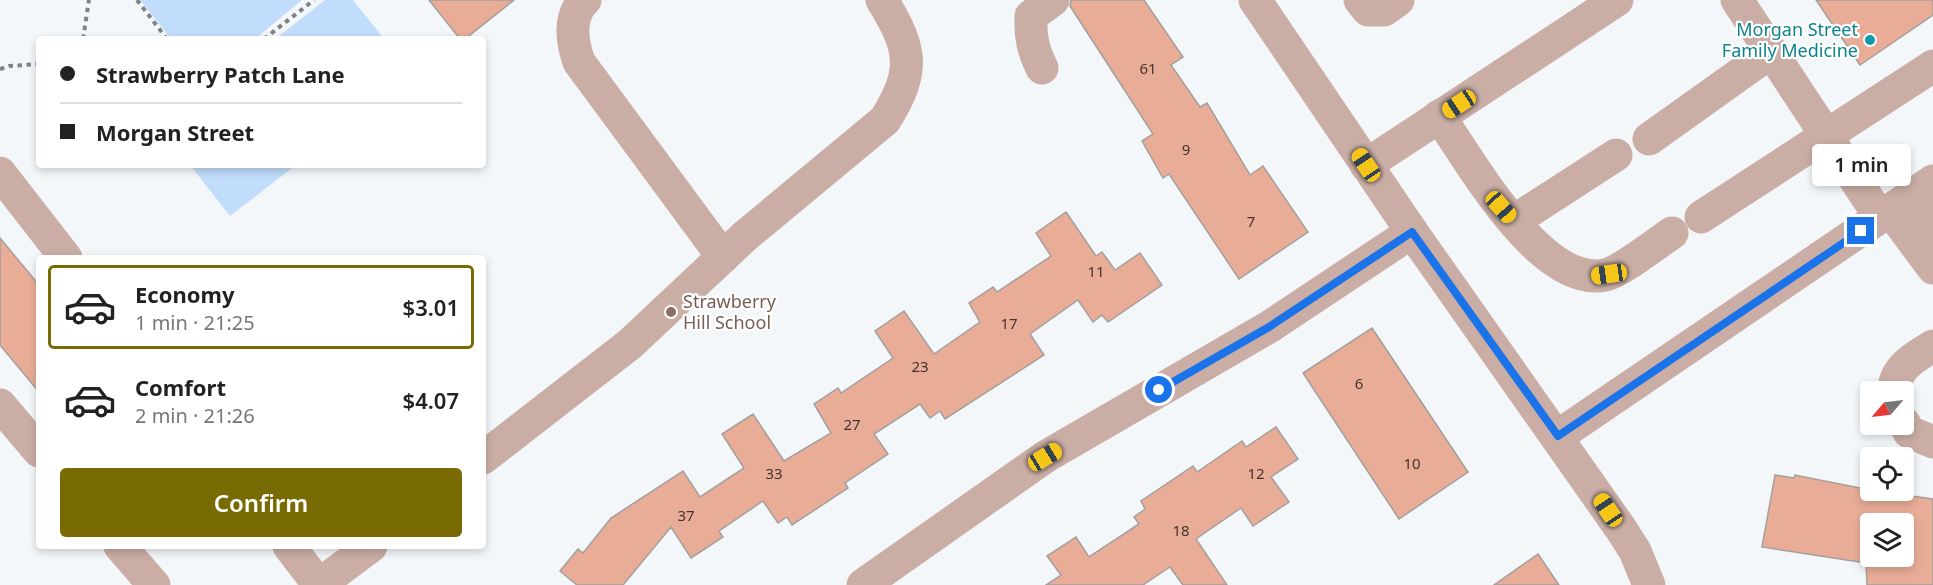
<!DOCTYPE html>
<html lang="en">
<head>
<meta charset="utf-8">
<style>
	:root { --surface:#fff; --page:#f2f2f2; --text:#222; --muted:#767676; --line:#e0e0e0; --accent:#786b03 }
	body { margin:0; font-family:"Noto Sans",sans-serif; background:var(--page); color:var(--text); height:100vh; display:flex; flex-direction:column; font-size:22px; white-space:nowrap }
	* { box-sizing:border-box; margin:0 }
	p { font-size:20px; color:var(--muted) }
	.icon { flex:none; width:33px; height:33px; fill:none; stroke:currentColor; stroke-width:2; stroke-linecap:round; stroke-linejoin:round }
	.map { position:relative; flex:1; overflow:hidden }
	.side { position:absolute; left:36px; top:255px; width:450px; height:294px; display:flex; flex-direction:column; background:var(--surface); border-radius:6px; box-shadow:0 3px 9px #0003 }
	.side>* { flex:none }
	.banner { position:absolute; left:36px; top:36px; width:450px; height:132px; border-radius:6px; box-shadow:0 3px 9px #0003; display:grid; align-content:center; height:132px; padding:0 24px; background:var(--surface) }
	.needle { width:39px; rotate:242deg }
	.tools { position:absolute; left:1860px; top:381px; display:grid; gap:12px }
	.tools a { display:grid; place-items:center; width:54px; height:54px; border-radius:6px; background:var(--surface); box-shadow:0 3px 9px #0003; font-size:30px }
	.end { position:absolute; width:27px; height:27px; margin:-14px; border:8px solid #1a73e8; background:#fff; box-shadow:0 0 0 3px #fff }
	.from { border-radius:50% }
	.bubble { position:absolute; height:42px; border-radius:6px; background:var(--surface); box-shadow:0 3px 9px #0003; font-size:20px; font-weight:600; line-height:42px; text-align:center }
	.car { position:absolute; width:18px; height:36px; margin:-18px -9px; border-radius:8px; box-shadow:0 0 4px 2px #0007; background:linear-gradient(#f5c518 24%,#345 0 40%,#f5c518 0 76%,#345 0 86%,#f5c518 0) }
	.banner b { display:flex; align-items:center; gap:21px; height:57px; font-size:22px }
	.banner b+b { border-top:2px solid var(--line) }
	.banner i { width:15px; height:15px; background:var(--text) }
	ul { padding:10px 0 0; list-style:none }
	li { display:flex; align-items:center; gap:18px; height:84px; margin:0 12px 9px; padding:0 12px; border:3px solid transparent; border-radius:6px }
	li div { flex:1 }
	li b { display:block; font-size:22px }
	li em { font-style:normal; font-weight:600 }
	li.on { border-color:var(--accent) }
	li>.icon { width:54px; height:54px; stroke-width:1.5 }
	.cta { display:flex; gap:12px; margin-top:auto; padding:12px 24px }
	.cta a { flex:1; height:69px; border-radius:6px; background:var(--accent); color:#fff; font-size:24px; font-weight:600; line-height:69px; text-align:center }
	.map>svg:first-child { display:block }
	.green { fill:#c2ddfc }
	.building { fill:#e9ad97; stroke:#a39f9d; stroke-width:1.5; fill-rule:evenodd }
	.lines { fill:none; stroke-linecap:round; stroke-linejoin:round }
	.path { stroke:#808284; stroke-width:4; stroke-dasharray:4.5 4.5; stroke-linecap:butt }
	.minor { stroke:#caaea5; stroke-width:33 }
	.route { stroke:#1a73e8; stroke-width:8 }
	.culture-dot { fill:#0f9aa8; stroke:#fff; stroke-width:2 }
	.education-dot { fill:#8d6e63; stroke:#fff; stroke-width:2 }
	.labels { text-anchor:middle; stroke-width:4.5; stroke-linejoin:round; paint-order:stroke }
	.number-label { font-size:15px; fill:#423430 }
	.culture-label { font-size:18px; fill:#0d838f; stroke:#fff; text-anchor:end }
	.education-label { font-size:18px; fill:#785e54; stroke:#fff; text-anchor:start }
</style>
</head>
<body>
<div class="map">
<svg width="1933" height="585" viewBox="0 0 1933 585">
	<rect width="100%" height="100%" fill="#f4f7fa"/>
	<g class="green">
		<polygon points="140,0 302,0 255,39 171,39"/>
		<polygon points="325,0 353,0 384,39 275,39"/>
		<polygon points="190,165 296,165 230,216"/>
	</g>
	<g class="building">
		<polygon points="429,0 514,0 465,39 460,39"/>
		<polygon points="1071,0 1144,0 1183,57 1171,65 1200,107 1207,103 1250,175 1263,166 1308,232 1239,279 1169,174 1163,178 1142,141 1153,134 1070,6"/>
		<polygon points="1816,0 1933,0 1933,15 1860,65"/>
		<polygon points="1066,212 1096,256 1102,252 1115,270 1140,253 1162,285 1108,322 1102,315 1093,322 1078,300 1030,334 1044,355 945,419 940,411 930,418 920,404 874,434 888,454 845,483 848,488 792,525 787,517 778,523 763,501 719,531 723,537 691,558 671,527 623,585 577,585 560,571 578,549 583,553 611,518 683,471 700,497 744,468 722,434 753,414 784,461 831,433 814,404 838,388 841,393 893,358 875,331 904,311 934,354 980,322 969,303 993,287 997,292 1051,256 1036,233"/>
		<polygon points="0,238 39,285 39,392 0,345"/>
		<polygon points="1372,328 1468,472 1399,519 1303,373"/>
		<polygon points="1276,427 1298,459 1271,477 1289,502 1253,526 1241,508 1196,539 1227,585 1183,585 1170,567 1143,585 1046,585 1061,575 1047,556 1076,537 1089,557 1139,524 1134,517 1145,509 1141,501 1193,466 1197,472 1242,441 1246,447"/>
		<path d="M1775 475 1794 478 1795 475 1870 490 1933 499V585H1867L1866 563 1762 547ZM1870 524H1904V556H1870Z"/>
		<polygon points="1538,554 1559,585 1494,585"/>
	</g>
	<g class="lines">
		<g class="path">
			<polyline points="137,0 167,39"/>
			<polyline points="83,39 89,0"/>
			<polyline points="264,39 314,0"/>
			<polyline points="0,69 9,66 39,64"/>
		</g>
		<g class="minor">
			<path d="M585 0C568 16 572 42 579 62L723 257"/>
			<polyline points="1255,0 1412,232 1621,529 1635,551 1649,585"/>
			<polyline points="1360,0 1368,10 1384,10 1398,0"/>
			<polyline points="1737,0 1880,217"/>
			<path d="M1042 68C1033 50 1030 36 1031 16L1053 0"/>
			<path d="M1439 116C1471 162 1541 288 1605 275 1620 272 1657 243 1672 233"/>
			<polyline points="1649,139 1771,52"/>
			<polyline points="1366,165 1617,0"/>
			<polyline points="0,173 66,258"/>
			<polyline points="1914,194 1933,224"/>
			<polyline points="1890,210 1933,268"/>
			<polyline points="1701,217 1933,66"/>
			<polyline points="1514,221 1616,155"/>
			<path d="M1894 392C1893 369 1916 356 1933 346"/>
			<polyline points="0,405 39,451"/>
			<polyline points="1904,423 1909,432 1933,442"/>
			<polyline points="1558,436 1933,181"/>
			<path d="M483 458 630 344 744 237 885 120C916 70 912 49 882 0"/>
			<polyline points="120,546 154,585"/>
			<polyline points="289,546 319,585"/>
			<polyline points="319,585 371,546"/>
			<polyline points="863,585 1045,457 1269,327 1412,232"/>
		</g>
	</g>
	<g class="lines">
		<polyline class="route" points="1159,390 1269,327 1412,232 1558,436 1861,231"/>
	</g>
	<circle class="culture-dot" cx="1870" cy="40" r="6"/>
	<circle class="education-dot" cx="671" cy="312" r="6"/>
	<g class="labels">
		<g class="number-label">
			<text x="1148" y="74">61</text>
			<text x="1186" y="155">9</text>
			<text x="1251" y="227">7</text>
			<text x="1096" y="277">11</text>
			<text x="1009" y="329">17</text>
			<text x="920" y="372">23</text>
			<text x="1359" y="389">6</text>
			<text x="852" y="430">27</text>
			<text x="1412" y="469">10</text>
			<text x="774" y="479">33</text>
			<text x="1256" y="479">12</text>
			<text x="686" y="521">37</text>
			<text x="1181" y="536">18</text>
		</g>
		<g class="culture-label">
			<text x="1858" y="36">Morgan Street<tspan x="1858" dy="21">Family Medicine</tspan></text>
		</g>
		<g class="education-label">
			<text x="683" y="308">Strawberry<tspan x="683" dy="21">Hill School</tspan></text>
		</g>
	</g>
</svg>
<div class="tools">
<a><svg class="needle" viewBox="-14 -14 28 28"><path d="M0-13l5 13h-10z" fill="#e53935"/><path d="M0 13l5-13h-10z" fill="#767676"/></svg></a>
<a><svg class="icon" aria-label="locate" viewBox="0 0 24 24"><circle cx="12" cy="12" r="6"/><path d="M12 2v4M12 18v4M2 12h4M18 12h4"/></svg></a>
<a><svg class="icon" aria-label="layers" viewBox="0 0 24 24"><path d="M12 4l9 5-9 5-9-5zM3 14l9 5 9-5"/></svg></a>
</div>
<i class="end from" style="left:1159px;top:390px"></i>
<i class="end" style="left:1861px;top:231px"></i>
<div class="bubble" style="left:1812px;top:144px;width:99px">1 min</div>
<i class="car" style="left:1459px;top:104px;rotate:237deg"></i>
<i class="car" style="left:1366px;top:165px;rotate:326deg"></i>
<i class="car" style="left:1501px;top:207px;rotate:138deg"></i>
<i class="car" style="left:1609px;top:274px;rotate:262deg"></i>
<i class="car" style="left:1045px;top:457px;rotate:59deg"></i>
<i class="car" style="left:1608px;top:510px;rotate:326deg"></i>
<div class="banner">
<b><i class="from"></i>Strawberry Patch Lane</b>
<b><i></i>Morgan Street</b>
</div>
<section class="side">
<ul>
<li class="on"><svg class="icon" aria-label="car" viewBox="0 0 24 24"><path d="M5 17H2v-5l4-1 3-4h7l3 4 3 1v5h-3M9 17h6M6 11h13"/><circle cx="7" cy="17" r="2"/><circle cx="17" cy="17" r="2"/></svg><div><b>Economy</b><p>1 min · 21:25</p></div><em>$3.01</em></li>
<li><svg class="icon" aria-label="car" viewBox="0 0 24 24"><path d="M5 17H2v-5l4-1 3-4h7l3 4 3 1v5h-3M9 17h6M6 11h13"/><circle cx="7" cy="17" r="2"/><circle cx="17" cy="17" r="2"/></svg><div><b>Comfort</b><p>2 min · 21:26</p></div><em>$4.07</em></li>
</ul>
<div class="cta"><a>Confirm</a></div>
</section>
</div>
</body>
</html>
